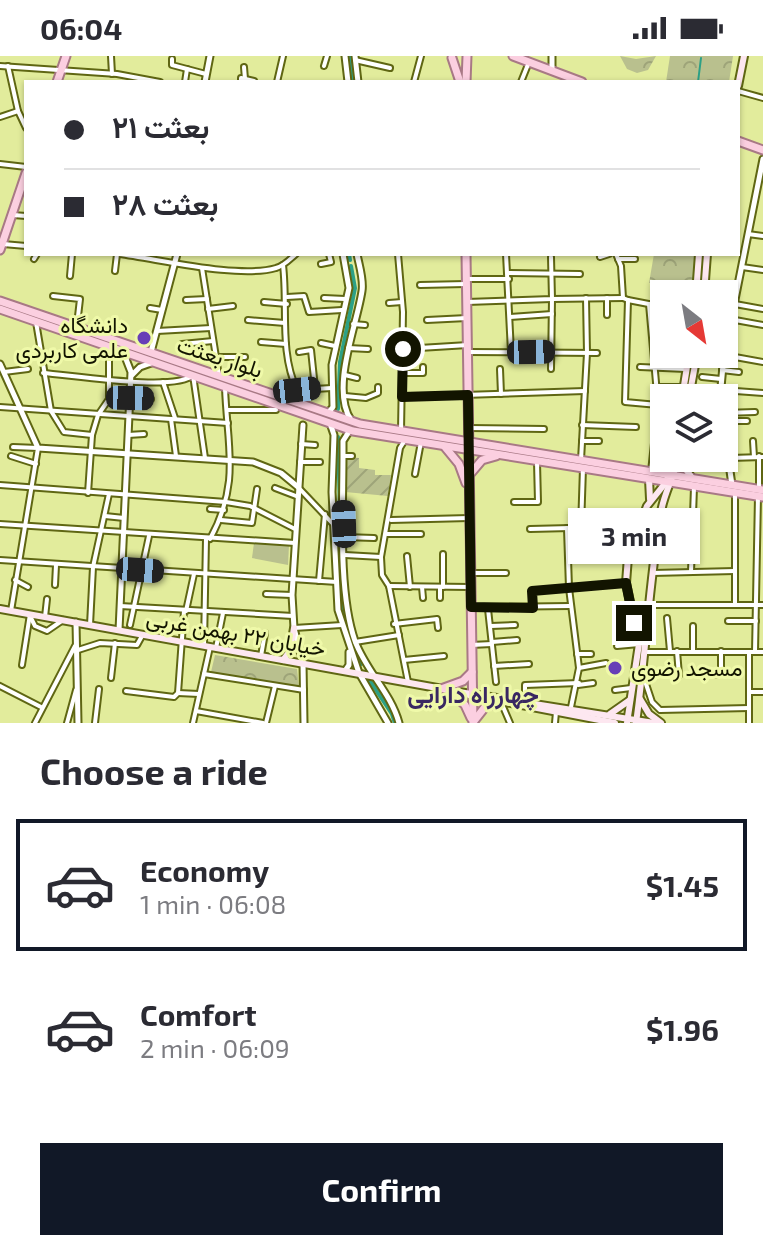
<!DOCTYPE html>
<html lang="en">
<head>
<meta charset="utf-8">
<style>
	:root { --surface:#fff; --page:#f7f7f7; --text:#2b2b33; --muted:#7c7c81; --line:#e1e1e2; --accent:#111827 }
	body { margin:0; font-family:"Exo 2",Vazirmatn,sans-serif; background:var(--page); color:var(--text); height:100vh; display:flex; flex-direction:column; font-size:30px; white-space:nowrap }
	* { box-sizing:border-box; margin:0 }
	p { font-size:26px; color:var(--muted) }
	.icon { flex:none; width:44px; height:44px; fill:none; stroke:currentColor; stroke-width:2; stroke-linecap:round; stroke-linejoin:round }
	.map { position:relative; height:667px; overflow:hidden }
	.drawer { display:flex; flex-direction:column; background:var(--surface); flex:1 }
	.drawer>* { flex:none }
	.hud { position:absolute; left:24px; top:24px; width:716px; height:176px; border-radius:0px; box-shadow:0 2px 6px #0004; display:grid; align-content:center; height:176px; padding:0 40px; background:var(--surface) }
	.needle { width:52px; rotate:149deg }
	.controls { position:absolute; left:650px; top:224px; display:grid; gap:16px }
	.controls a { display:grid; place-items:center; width:88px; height:88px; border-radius:0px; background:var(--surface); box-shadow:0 2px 6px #0004; font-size:40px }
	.end { position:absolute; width:36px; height:36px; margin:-18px; border:10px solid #121400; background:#fff; box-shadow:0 0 0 4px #fff }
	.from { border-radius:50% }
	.bubble { position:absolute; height:56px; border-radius:0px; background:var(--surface); box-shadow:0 2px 6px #0004; font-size:26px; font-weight:700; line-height:56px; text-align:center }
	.car { position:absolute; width:24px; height:48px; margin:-24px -12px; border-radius:10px; box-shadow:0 0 6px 2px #0007; background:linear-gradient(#222 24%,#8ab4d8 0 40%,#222 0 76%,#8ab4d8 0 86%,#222 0) }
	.hud b { display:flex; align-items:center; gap:28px; height:76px; font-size:30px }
	.hud b+b { border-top:2px solid var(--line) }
	.hud i { width:20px; height:20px; background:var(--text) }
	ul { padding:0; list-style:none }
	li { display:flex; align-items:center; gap:24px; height:132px; margin:0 16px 12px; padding:0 24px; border:4px solid transparent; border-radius:0px }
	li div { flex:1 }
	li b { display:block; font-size:30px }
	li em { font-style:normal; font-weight:700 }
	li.on { border-color:var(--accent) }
	li>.icon { width:72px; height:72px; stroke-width:1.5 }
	h2 { padding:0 40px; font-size:36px; line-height:96px }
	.cta { display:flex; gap:16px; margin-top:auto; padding:16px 40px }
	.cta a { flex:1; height:92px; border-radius:0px; background:var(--accent); color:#fff; font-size:32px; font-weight:700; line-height:92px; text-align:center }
	.status { display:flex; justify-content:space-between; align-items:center; height:56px; padding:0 40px; background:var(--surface); direction:ltr }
	.status svg { height:22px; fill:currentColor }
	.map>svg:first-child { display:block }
	.park { fill:url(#park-crowns) }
	.garden { fill:url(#garden-furrows) }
	.pitch { fill:#b9c08e }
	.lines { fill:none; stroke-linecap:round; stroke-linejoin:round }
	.stream { stroke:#2ca086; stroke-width:2 }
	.canal { stroke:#2ca086; stroke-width:4 }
	.minor-casing { stroke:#5f6613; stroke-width:8 }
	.tertiary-casing { stroke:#5f6613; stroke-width:9 }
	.secondary-casing { stroke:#5f6613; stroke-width:10 }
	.primary-casing { stroke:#a87985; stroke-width:11 }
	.minor { stroke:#fff; stroke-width:4 }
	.tertiary { stroke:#fff; stroke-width:5 }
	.secondary { stroke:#fde7f0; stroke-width:6 }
	.primary { stroke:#fbcfe0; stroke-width:7 }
	.route { stroke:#121400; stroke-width:10 }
	.poi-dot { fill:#673fb7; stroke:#eff9a9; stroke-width:3 }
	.labels { text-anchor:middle; stroke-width:6; stroke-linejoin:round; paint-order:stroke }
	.poi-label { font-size:22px; fill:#121400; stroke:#eff9a9; text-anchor:end }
	.street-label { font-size:22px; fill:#121400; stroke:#eff9a9 }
	.neighbourhood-label { font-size:24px; font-weight:bold; fill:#392762; stroke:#eff9a9 }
</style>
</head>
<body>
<div class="status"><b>06:04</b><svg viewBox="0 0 49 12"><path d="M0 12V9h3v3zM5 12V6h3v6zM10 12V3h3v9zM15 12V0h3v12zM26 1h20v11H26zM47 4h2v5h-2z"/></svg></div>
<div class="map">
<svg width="763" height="667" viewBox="0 0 763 667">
	<defs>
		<pattern id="park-crowns" width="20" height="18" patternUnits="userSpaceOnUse" patternTransform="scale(2)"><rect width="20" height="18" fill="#b9c08e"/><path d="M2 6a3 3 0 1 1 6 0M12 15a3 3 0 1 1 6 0" fill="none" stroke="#9ea479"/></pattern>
		<pattern id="garden-furrows" width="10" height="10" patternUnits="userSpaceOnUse" patternTransform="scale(2)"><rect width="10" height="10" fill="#b9c08e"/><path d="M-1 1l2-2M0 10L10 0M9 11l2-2" fill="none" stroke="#9ea479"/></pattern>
	</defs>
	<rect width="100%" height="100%" fill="#e2ec9c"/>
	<g class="park">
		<polygon points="620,0 636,3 656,0 648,14 637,17 627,13"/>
		<polygon points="670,0 733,0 729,26 666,26"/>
		<polygon points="654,198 711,198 709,227 692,224 690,230 649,227"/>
		<polygon points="215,599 297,613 299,631 211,616"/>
	</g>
	<polygon class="garden" points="346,401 359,402 359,412 375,414 375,419 391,419 388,440 345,436"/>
	<polygon class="pitch" points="254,487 289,489 288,509 252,502"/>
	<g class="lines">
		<polyline class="stream" points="698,26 701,2"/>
		<g class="canal">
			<polyline points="350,0 353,26"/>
			<polyline points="349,198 350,204"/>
			<polyline points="338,353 340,306 355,232 351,210"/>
			<polyline points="338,381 343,562"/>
			<polyline points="355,597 361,608"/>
			<polyline points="370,625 392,658 395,667"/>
		</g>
		<g class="minor-casing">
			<g id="minor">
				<polyline points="111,0 112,18"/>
				<polyline points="172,3 172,9 206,18"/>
				<polyline points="355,4 390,12"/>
				<polyline points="0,10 117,18 160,26"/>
				<polyline points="8,10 18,55 26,72"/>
				<polyline points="324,10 327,0"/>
				<polyline points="244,11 245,23"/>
				<polyline points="185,26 187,13"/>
				<polyline points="241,26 241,22 254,25"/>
				<polyline points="277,26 283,0"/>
				<polyline points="414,26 421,0"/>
				<polyline points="521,26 529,6"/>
				<polyline points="738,35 763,42"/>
				<polyline points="0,61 18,55"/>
				<polyline points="0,108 26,111"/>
				<polyline points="13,159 26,160"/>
				<polyline points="748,178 763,180"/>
				<polyline points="3,188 26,190"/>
				<path d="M119 198C159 203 239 223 276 212 284 210 290 203 296 198"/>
				<polyline points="398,198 403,256 401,375"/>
				<polyline points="506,198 511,296"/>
				<polyline points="616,198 621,210 623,242 628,244 625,346 658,349"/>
				<polyline points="600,201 609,198"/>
				<polyline points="34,203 37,198"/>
				<polyline points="618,203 635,203"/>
				<polyline points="321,208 331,206 329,198"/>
				<path d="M283 209C288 250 279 296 297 334"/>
				<polyline points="742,211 763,214"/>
				<polyline points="202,212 219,320"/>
				<polyline points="115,215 117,198"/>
				<polyline points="509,217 580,218"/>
				<polyline points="70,220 72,198"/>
				<polyline points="468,223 509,223"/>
				<polyline points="420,229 466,228"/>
				<polyline points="53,240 80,243 77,269"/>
				<polyline points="287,241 304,240 309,256 342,254"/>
				<polyline points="324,242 345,243"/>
				<polyline points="607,242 607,259"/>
				<polyline points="186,244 207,243"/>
				<polyline points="628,244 664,251"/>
				<polyline points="264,246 287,248"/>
				<polyline points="467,246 552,243 551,201"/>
				<polyline points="389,247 402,246"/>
				<polyline points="649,248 658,349 651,416"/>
				<polyline points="735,248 763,253"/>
				<polyline points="150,252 162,254"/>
				<polyline points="208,253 233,250"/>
				<polyline points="510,261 552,258"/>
				<polyline points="724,262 763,269"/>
				<polyline points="248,264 285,267"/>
				<polyline points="427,264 467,262"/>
				<polyline points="36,266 51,355 64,376 92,379"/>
				<polyline points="353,268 365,269"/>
				<polyline points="157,275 211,272"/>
				<polyline points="261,286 286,288"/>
				<polyline points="321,287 335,290"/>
				<polyline points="182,288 213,285"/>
				<polyline points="348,292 368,293"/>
				<polyline points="403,293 468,289"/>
				<polyline points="299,296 311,294 315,332"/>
				<polyline points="468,296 597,297"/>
				<polyline points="724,299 763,306"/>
				<polyline points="216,301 245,301"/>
				<polyline points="640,311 686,313"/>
				<polyline points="500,313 501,338"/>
				<polyline points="551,313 552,243 623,242"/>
				<polyline points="722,314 739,316"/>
				<polyline points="4,316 28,313"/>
				<path d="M43 317C72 319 175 336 193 319L205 402"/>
				<polyline points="402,317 423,317 423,311"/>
				<polyline points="345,319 357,322"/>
				<polyline points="702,321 721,323"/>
				<polyline points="163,326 175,362"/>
				<polyline points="657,331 683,331"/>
				<polyline points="297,334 332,332"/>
				<polyline points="722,334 763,337"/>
				<polyline points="345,340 366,342 378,337 378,331"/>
				<polyline points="402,341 585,335"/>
				<polyline points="130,342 151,343"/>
				<polyline points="0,351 228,367"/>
				<polyline points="227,354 276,354"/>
				<polyline points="724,357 755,356"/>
				<polyline points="171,363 176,400"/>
				<polyline points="724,365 747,365"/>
				<polyline points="582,369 636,371"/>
				<polyline points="469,372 544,373"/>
				<polyline points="128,379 144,378"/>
				<polyline points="405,384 400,392 381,501 382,519 389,530 408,626"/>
				<polyline points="582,385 599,385"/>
				<polyline points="753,385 754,401"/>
				<polyline points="301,388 315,389"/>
				<polyline points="11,400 36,408"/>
				<polyline points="343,400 352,400"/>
				<polyline points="759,400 759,434"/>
				<polyline points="730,402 763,401"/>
				<polyline points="581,404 587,297 586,242"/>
				<polyline points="300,406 320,406"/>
				<polyline points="415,418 421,386"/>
				<polyline points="0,429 226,446 250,450 295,473"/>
				<polyline points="298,431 333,468"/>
				<polyline points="275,432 296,440"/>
				<polyline points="735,436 735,549"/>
				<polyline points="88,437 92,379 98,359 109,343 109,292"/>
				<polyline points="514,446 538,446 537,406"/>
				<polyline points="210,453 224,454"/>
				<polyline points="105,460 124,462"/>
				<polyline points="221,464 252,467 257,433"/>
				<polyline points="391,464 469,462"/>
				<polyline points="0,468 295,487"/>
				<polyline points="567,472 569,532 579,612 570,656"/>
				<polyline points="581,472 583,412"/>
				<polyline points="530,473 611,471 636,476"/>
				<polyline points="387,478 421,478"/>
				<polyline points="344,481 374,482"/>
				<path d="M210 483C241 426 227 391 225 331"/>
				<polyline points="443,498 443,531"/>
				<polyline points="345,499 381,501"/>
				<polyline points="407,500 410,531"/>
				<polyline points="0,504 337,526"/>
				<polyline points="691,516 694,431"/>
				<polyline points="472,517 506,517"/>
				<polyline points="652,517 735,515"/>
				<polyline points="15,524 28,531"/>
				<polyline points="319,525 325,458"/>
				<polyline points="55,529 56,509"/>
				<polyline points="389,530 470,531"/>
				<polyline points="422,531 423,542"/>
				<polyline points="440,531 440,542"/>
				<polyline points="266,538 292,539"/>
				<polyline points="654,549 763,549"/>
				<polyline points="120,550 293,560"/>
				<polyline points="471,551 570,550"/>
				<polyline points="533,552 532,535 626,527"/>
				<polyline points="488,553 496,626"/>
				<polyline points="11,555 38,392 13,391"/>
				<polyline points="186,555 194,518"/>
				<polyline points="45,561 47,543"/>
				<polyline points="31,562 35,570 47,575 63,564"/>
				<polyline points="667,562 670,595"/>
				<polyline points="728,565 756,565"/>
				<polyline points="394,568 437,563 438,572"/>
				<polyline points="90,569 93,511 109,438"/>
				<polyline points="130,569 149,480"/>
				<polyline points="491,570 515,569"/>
				<polyline points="693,570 693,595"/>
				<polyline points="294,572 342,569"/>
				<polyline points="355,586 399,579"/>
				<polyline points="492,586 517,584"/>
				<polyline points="204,589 206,483"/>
				<polyline points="471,589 492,588"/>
				<polyline points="617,590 639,588"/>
				<polyline points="216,592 223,557"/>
				<polyline points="75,595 100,587 137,589 142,580"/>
				<polyline points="677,595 679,619"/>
				<polyline points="644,596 763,596"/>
				<polyline points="749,596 749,667"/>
				<polyline points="755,596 758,440"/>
				<polyline points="577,598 591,598"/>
				<polyline points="261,600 265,577"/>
				<polyline points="404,604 444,600"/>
				<polyline points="22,609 30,558"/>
				<polyline points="494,610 529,608"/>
				<polyline points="579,612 606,607"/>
				<polyline points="204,618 304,634"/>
				<polyline points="710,619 721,618 721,595"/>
				<polyline points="111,622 115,587"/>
				<polyline points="644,622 652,646 660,654 749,652"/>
				<polyline points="578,629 593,627"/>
				<polyline points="0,630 41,651"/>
				<polyline points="615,634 631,632"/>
				<polyline points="126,635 174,641 178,637 184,555"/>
				<polyline points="749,636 763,636"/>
				<polyline points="178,637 199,638"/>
				<polyline points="525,645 525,629 579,627"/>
				<polyline points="501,646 510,667"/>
				<polyline points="196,655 263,667"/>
				<polyline points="35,667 75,590"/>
				<polyline points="67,667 76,634"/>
				<polyline points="95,667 99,633"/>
				<polyline points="193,667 210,591"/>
				<polyline points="266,667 275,630"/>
				<polyline points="555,667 556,656"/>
			</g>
		</g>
		<g class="tertiary-casing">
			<g id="tertiary">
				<polyline points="345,0 348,26"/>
				<polyline points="355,0 358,26"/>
				<polyline points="552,0 552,15"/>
				<polyline points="205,26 210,0"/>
				<polyline points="151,296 177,198"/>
				<polyline points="0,308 38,392 253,406 281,417 298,431"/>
				<polyline points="132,319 140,311 154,306"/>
				<polyline points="720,342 724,299 763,103"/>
				<polyline points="328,357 333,351 332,309 349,232 343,198"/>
				<path d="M351 364C330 333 357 269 362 235 364 224 359 209 357 198"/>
				<polyline points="330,367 334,379 332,436 338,554 359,617 388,667"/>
				<polyline points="303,369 292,539 294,572 303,607 304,667"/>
				<polyline points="724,373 732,429"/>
				<path d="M350 374 343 385V400C343 452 338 537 355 585 366 615 391 637 399 667"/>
				<polyline points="76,566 78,667"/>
				<polyline points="119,574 131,316 124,298"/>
				<polyline points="345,615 349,609 349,596"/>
			</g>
		</g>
		<g class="secondary-casing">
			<g id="secondary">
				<polyline points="738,30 744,0"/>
				<polyline points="696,238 699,198"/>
				<polyline points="704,238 707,198"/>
				<polyline points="682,342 689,298"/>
				<polyline points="689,342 697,298"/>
				<polyline points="678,402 692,422"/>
				<polyline points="651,416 669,402"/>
				<polyline points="649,423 650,443"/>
				<polyline points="0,553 465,637 654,667"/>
				<polyline points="283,604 290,595 294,572"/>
				<polyline points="469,639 615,667"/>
				<polyline points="640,643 649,658 661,667"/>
				<polyline points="610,658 630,644"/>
				<polyline points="627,667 639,588 626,527 628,501 647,450 667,425 671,402"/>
				<path d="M636 667C646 597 649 526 661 456 664 437 674 421 678 402"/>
			</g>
		</g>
		<g class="primary-casing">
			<g id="primary">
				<polyline points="513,0 582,26"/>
				<polyline points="452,2 460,26"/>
				<polyline points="57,26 66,0"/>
				<polyline points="466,26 467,0"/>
				<polyline points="738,85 763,94"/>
				<polyline points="0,194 26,117"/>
				<polyline points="466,198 473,667"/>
				<polyline points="0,245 360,368 763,434"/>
				<polyline points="0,253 353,375 763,441"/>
				<polyline points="445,391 459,408 466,427"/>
				<polyline points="471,417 482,404 496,400"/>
				<polyline points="441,633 463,625 472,616"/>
				<polyline points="448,634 465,649 471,662"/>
				<polyline points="474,665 485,651 501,646"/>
			</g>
		</g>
		<use href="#minor" class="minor"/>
		<use href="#tertiary" class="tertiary"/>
		<use href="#secondary" class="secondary"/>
		<use href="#primary" class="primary"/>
	</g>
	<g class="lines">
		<polyline class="route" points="403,293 402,341 468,339 471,551 533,552 532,535 626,527 634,567"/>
	</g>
	<g class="poi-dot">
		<circle cx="144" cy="282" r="8"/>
		<circle cx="615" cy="612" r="8"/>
	</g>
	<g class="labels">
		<g class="poi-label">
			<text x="128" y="277">دانشگاه<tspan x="128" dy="25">علمی کاربردی</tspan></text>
			<text x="631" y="620" text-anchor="start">مسجد رضوی</text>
		</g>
		<g class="street-label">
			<text transform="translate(220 301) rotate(18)" y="8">بلوار بعثت</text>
			<text transform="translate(236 577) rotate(10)" y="8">خیابان ۲۲ بهمن غربی</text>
		</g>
		<g class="neighbourhood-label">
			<text x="473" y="647">چهارراه دارایی</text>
		</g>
	</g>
</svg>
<div class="controls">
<a><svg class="needle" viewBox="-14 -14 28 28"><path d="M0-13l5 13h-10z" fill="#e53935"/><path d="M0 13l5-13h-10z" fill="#7c7c81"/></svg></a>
<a><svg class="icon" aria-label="layers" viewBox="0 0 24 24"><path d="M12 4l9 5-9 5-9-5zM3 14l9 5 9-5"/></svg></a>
</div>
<i class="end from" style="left:403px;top:293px"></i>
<i class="end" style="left:634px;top:567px"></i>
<div class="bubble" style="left:568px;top:452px;width:132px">3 min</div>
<i class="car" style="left:531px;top:296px;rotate:89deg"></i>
<i class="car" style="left:297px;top:334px;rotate:84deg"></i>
<i class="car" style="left:130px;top:342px;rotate:91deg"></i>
<i class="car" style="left:344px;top:468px;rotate:358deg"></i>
<i class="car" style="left:140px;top:514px;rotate:94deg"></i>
<div class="hud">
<b><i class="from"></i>بعثت ۲۱</b>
<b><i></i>بعثت ۲۸</b>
</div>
</div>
<section class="drawer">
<h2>Choose a ride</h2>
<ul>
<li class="on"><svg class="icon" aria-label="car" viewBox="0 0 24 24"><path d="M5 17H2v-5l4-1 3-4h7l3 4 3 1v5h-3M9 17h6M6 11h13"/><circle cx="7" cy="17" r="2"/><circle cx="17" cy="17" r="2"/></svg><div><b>Economy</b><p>1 min · 06:08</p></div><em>$1.45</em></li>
<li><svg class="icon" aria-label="car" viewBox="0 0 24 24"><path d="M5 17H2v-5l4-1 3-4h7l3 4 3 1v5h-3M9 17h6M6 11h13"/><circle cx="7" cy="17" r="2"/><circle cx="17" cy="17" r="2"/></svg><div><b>Comfort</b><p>2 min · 06:09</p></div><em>$1.96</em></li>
</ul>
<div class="cta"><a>Confirm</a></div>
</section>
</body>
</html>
